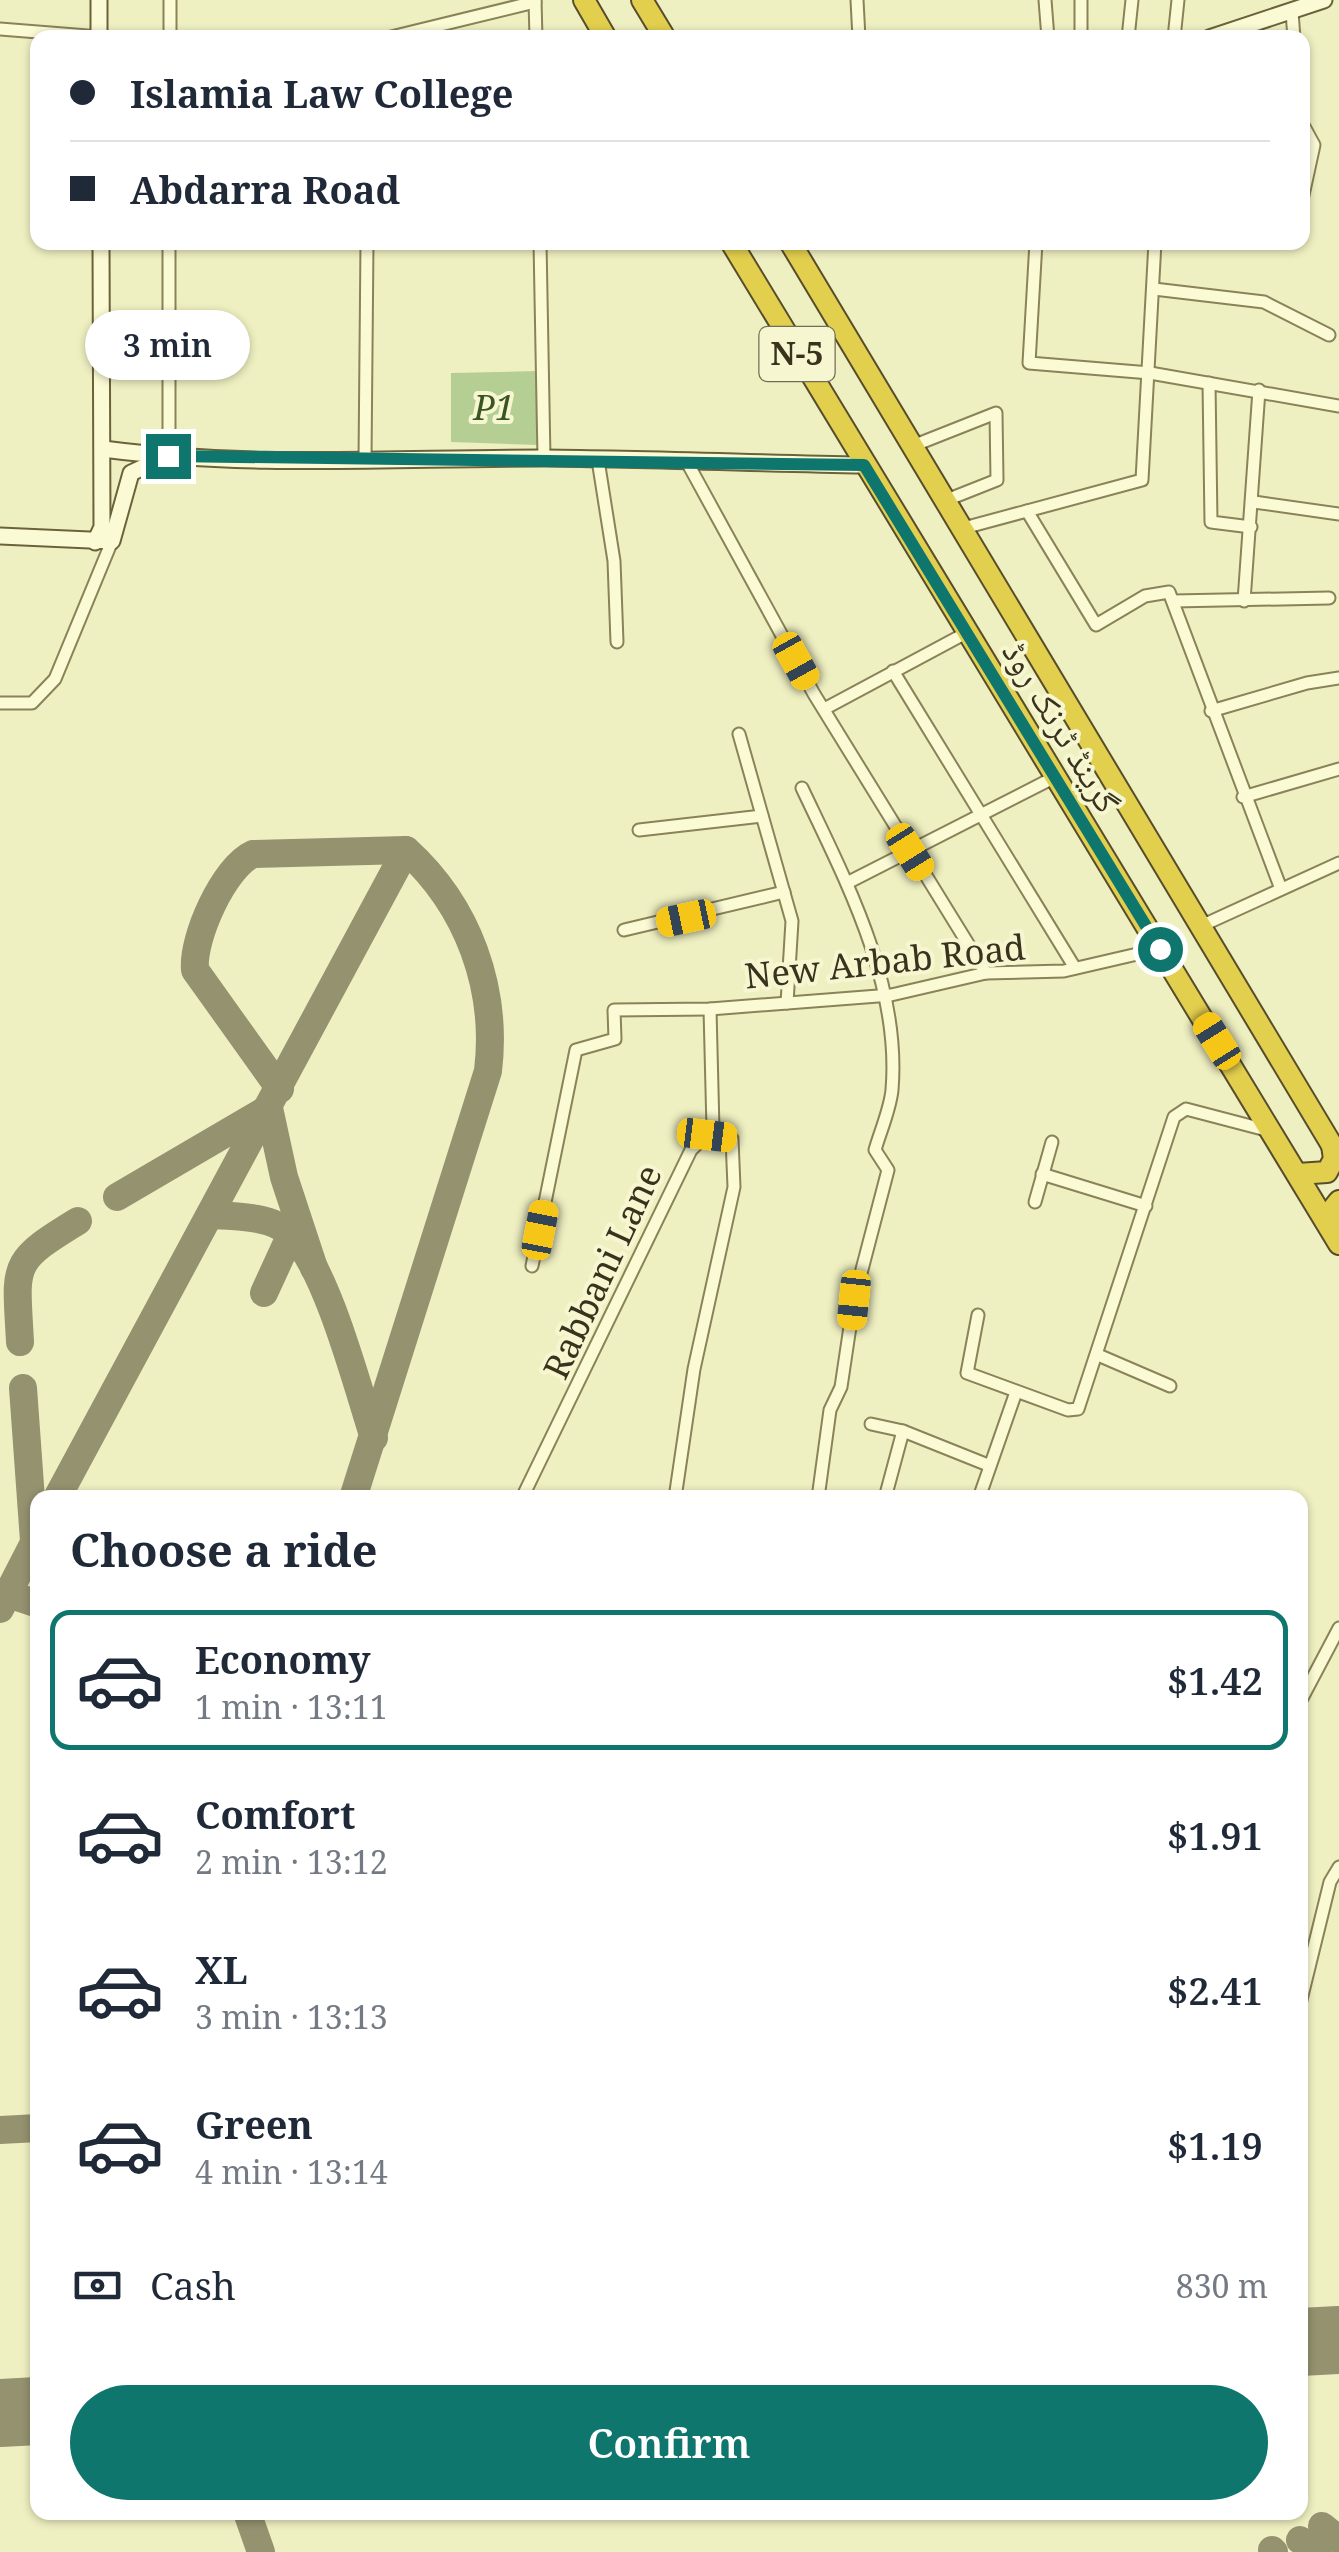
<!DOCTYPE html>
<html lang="en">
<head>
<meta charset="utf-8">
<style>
	:root { --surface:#fff; --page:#f2f2f3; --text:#1f2937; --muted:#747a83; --line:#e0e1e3; --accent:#0f766e }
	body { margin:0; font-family:"Noto Serif","Noto Naskh Arabic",serif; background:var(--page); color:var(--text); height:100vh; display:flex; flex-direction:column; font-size:38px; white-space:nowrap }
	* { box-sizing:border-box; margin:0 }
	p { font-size:32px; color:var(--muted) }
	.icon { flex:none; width:55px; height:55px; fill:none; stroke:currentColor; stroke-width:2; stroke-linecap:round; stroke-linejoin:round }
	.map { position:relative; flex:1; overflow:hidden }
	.details { position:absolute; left:30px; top:1490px; width:1278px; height:1030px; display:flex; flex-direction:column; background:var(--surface); border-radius:20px; box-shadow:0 2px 8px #0004 }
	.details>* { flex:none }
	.banner { position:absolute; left:30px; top:30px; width:1280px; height:220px; border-radius:20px; box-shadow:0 2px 8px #0004; display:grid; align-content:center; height:220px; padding:0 40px; background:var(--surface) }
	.end { position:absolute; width:45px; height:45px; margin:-22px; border:12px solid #0f766e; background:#fff; box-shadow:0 0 0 5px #fff }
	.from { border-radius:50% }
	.bubble { position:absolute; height:70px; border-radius:35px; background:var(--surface); box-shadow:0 2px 8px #0004; font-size:32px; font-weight:600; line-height:70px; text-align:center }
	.car { position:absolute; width:30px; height:60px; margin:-30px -15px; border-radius:12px; box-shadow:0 0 8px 2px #0007; background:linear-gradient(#f5c518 24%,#345 0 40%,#f5c518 0 76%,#345 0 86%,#f5c518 0) }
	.banner b { display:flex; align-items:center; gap:35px; height:95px; font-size:38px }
	.banner b+b { border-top:2px solid var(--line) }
	.banner i { width:25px; height:25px; background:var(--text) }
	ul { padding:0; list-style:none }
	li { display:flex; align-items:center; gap:30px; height:140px; margin:0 20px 15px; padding:0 20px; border:5px solid transparent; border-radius:20px }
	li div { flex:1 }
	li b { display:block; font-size:38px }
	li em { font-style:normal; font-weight:600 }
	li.selected { border-color:var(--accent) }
	li>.icon { width:90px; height:90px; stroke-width:1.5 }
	h2 { padding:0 40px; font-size:45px; line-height:120px }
	.pay { display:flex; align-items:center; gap:25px; height:110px; padding:0 40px; font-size:38px }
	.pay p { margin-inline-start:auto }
	.cta { display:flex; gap:20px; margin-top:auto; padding:20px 40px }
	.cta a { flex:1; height:115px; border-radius:60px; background:var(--accent); color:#fff; font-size:40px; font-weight:600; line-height:115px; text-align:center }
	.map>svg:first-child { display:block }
	.green { fill:#b5ce94 }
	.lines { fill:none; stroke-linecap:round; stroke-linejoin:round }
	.taxiway { stroke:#94926f; stroke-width:28 }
	.runway { stroke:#94926f; stroke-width:68 }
	.street-casing { stroke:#8a8258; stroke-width:15 }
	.secondary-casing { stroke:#6b623b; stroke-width:19 }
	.highway-casing { stroke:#574d2c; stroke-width:24 }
	.street { stroke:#fafad4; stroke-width:11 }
	.secondary { stroke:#fafad4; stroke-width:15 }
	.highway { stroke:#e3cf4e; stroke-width:20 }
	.route { stroke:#0f766e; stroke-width:12 }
	.labels { text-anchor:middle; stroke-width:8; stroke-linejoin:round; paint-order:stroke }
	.shield { fill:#f6f7d1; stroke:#726e53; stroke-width:2.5 }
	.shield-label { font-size:32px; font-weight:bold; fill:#39331d }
	.park-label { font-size:35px; font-style:italic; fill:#395622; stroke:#f6f7d1 }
	.street-label { font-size:35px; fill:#39331d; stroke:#f6f7d1 }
</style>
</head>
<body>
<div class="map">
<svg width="1339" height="2552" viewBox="0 0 1339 2552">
	<rect width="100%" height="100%" fill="#eff0c1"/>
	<polygon class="green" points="538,371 537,445 451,442 451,373"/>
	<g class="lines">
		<g class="taxiway">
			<path d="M280 1089 195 970C192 938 224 867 253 854L406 850C468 906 498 988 488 1071L353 1498"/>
			<polyline points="117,1197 269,1108 284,1177 314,1268"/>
			<path d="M210 1215C235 1216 273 1216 292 1235 327 1269 358 1389 374 1438"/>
			<polyline points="264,1293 291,1234"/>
			<path d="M20 1342C16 1264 9 1263 78 1221"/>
			<polyline points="23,1388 34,1541"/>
			<polyline points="57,1498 406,850"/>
			<polyline points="8,1594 38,1604"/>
			<polyline points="0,1609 38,1535"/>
			<polyline points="0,2130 38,2128"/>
			<polyline points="247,2512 261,2552"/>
			<polyline points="1322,2526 1339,2540"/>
			<polyline points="1300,2540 1317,2552"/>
			<polyline points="1272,2550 1274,2552"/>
		</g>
		<g class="runway">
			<polyline points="1300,2342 1339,2340"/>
			<polyline points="0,2413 38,2411"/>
		</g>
		<g class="street-casing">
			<g id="street">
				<polyline points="170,0 170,38"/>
				<polyline points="535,0 536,38"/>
				<polyline points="857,0 859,38"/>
				<polyline points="1045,0 1048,38"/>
				<polyline points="1081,0 1081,38"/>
				<polyline points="1292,12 1294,38"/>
				<polyline points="0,29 113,38"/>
				<polyline points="387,38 535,2"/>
				<polyline points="1128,38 1132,0"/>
				<polyline points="1174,38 1178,0"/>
				<polyline points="1302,123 1314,145 1302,200"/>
				<polyline points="540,242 544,458"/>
				<polyline points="1036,242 1029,363 1150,373 1339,406"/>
				<polyline points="1154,289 1264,302 1329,335"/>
				<polyline points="1209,383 1211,522 1251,527"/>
				<polyline points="910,447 996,413 997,480 944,501"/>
				<polyline points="169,457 169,242"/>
				<polyline points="598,460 614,561 617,642"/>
				<polyline points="365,461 367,242"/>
				<polyline points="687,462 814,694 986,973"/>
				<polyline points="1254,502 1339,514"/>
				<polyline points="1027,511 1096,625 1145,596 1169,592 1281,889"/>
				<polyline points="960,529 1142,480 1155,242"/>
				<polyline points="1173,601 1329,598"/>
				<polyline points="1244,601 1259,390"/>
				<polyline points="893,671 1075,968"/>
				<polyline points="0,703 32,703 55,679 112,541"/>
				<polyline points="826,708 966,633"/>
				<polyline points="1211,711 1307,683 1339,678"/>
				<polyline points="739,734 792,921 787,1003"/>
				<path d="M802 788C846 881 901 984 892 1090 890 1110 880 1132 875 1150L888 1170 854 1300 841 1387 830 1410 818 1498"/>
				<polyline points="1243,797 1339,769"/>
				<polyline points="639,830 762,816"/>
				<polyline points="847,883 1053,778"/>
				<polyline points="1201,926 1339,863"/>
				<polyline points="624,930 784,892"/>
				<polyline points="1042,1174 1146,1206"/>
				<polyline points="1035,1202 1052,1142"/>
				<polyline points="532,1266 576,1050 615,1039 614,1010 710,1009 891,995 986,973 1064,971 1159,949"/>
				<polyline points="978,1315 967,1373 1068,1410 1078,1409 1174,1117 1186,1109 1270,1131"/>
				<polyline points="1098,1355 1170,1386"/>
				<polyline points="871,1424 903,1431 988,1465"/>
				<polyline points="522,1498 691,1150 713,1129 710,1009"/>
				<polyline points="675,1498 694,1369 734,1187 732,1139 707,1135"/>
				<polyline points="885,1498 903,1431"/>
				<polyline points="979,1498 1016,1392"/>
				<polyline points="1300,1702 1339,1628"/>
				<polyline points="1300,2004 1330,1882 1339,1867"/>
			</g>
		</g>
		<g class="secondary-casing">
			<g id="secondary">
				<polyline points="99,0 99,38"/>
				<polyline points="1209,38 1324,0"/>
				<path d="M103 449C249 468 397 458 544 458 650 459 757 463 864 465"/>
				<polyline points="0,536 112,541 131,473 161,459"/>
				<polyline points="95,542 102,527 101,242"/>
			</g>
		</g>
		<g class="highway-casing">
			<g id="highway">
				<polyline points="584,0 606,38"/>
				<polyline points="642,0 665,38"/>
				<polyline points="731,242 1339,1244"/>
				<polyline points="790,242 1339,1157"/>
				<polyline points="1298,1174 1327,1172 1334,1159 1332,1145"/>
				<polyline points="1331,1229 1331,1211 1339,1201"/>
			</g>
		</g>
		<use href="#street" class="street"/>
		<use href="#secondary" class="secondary"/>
		<use href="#highway" class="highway"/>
	</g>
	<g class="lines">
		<polyline class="route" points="168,456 864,465 1160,949"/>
	</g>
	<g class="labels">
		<rect class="shield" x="759.5" y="327" width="75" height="54" rx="8"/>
		<g class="shield-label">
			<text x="797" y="365">N-5</text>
		</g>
		<g class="park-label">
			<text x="494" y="420">P1</text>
		</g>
		<g class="street-label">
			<text transform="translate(1061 727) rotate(59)" y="12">گرینڈ ٹرنک روڈ</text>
			<text transform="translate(885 962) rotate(-6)" y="12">New Arbab Road</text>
			<text transform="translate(603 1272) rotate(-65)" y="12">Rabbani Lane</text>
		</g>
	</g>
</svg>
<i class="end from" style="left:1160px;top:949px"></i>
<i class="end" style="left:168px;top:456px"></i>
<div class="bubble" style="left:85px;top:310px;width:165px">3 min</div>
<i class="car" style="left:796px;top:661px;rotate:151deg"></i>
<i class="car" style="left:910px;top:852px;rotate:148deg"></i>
<i class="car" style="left:686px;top:918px;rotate:258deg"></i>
<i class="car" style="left:1217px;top:1041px;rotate:328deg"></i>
<i class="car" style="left:707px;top:1135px;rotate:97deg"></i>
<i class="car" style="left:540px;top:1230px;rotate:11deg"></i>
<i class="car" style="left:854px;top:1300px;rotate:186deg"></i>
<div class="banner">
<b><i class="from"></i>Islamia Law College</b>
<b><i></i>Abdarra Road</b>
</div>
<section class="details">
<h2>Choose a ride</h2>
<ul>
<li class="selected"><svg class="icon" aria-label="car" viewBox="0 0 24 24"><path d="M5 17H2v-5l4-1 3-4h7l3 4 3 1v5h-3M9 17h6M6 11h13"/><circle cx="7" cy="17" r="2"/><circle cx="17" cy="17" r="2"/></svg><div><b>Economy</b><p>1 min · 13:11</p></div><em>$1.42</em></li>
<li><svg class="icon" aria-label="car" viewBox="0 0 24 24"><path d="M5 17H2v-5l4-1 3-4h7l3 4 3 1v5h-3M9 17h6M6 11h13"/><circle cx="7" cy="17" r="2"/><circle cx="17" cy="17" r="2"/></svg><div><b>Comfort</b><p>2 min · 13:12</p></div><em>$1.91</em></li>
<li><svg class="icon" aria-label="car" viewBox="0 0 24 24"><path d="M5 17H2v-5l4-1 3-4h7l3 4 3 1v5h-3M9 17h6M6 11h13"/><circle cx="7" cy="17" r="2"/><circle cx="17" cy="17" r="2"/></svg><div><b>XL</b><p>3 min · 13:13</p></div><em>$2.41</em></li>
<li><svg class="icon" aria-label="car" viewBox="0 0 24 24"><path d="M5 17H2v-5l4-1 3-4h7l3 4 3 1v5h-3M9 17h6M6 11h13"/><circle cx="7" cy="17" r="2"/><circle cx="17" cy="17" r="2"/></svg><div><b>Green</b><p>4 min · 13:14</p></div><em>$1.19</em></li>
</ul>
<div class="pay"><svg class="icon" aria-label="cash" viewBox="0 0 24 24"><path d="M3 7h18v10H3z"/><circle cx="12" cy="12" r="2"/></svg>Cash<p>830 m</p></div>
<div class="cta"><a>Confirm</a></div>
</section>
</div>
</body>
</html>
